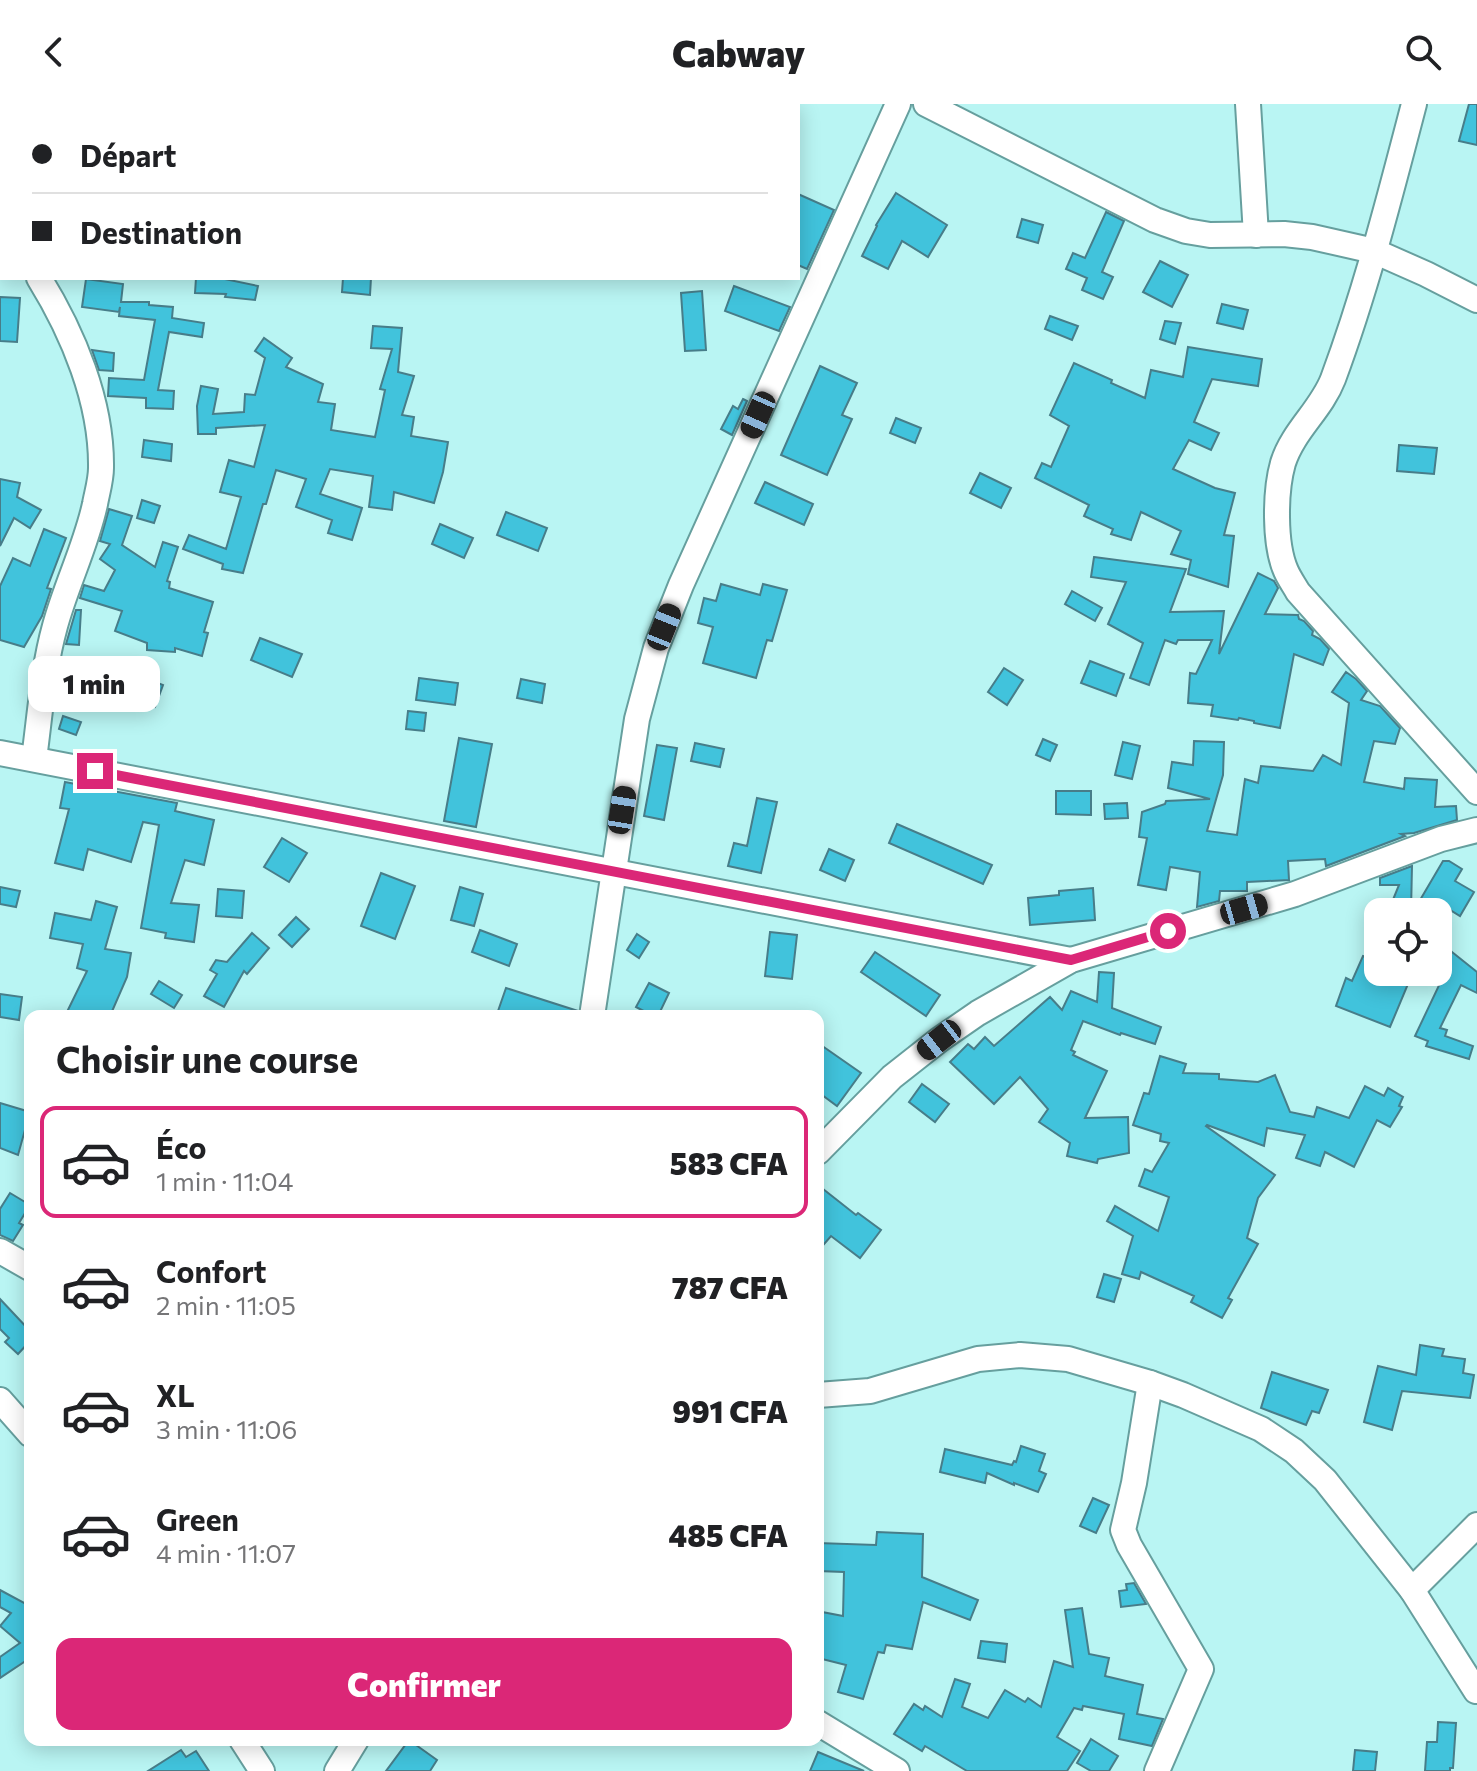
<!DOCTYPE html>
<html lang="fr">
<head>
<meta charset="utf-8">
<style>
	:root { --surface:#fff; --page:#f6f6f6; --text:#202124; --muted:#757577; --line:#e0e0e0; --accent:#db2777 }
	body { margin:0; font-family:Commissioner,sans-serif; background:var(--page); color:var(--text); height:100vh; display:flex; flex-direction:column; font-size:30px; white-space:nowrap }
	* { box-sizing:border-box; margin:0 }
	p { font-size:26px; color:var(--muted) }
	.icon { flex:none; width:44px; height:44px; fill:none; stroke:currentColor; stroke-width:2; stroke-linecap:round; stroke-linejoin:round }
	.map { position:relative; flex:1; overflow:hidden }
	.panel { position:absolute; left:24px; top:906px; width:800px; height:736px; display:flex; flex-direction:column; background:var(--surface); border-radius:16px; box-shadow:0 4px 20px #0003 }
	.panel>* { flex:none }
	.guide { position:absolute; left:0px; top:0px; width:800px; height:176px; box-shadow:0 4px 20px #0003; display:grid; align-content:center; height:176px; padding:0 32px; background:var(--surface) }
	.fabs { position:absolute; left:1364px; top:794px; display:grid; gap:16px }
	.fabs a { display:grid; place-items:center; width:88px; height:88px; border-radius:16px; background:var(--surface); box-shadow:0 4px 20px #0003; font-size:40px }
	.end { position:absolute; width:36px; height:36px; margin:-18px; border:10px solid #db2777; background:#fff; box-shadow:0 0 0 4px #fff }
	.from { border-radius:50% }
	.bubble { position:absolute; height:56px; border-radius:16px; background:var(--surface); box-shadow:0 4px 20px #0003; font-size:26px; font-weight:800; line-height:56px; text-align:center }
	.car { position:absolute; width:24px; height:48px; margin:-24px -12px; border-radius:10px; box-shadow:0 0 6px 2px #0007; background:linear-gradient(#222 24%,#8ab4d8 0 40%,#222 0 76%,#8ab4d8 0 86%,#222 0) }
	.guide b { display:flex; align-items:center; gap:28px; height:76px; font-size:30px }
	.guide b+b { border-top:2px solid var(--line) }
	.guide i { width:20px; height:20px; background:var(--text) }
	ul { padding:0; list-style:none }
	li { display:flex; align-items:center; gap:24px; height:112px; margin:0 16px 12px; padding:0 16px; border:4px solid transparent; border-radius:16px }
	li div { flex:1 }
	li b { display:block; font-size:30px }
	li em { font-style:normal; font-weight:800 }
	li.active { border-color:var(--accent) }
	li>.icon { width:72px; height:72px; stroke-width:1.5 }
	h2 { padding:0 32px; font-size:36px; line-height:96px }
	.cta { display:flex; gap:16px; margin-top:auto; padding:16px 32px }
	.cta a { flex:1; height:92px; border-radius:16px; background:var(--accent); color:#fff; font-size:32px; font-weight:800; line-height:92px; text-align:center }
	header { display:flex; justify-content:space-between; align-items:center; height:104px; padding:0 32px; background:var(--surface); font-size:36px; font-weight:800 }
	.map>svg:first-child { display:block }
	.building { fill:#41c3dc; stroke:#477d89; stroke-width:2 }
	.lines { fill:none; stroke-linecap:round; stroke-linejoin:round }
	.minor-casing { stroke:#669f9e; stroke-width:28 }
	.minor { stroke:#fff; stroke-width:24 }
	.route { stroke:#db2777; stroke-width:10 }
</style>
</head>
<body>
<header><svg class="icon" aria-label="back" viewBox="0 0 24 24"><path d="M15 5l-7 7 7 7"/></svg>Cabway<svg class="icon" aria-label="search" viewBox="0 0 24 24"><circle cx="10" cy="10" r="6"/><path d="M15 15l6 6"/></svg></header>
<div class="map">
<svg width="1477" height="1667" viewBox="0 0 1477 1667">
	<rect width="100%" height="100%" fill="#b9f5f3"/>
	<g class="building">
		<polygon points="1469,0 1477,0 1477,41 1459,37"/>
		<polygon points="896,89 947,121 928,153 902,137 888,165 862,152 877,122 876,121"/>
		<polygon points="798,90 834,106 807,165 798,161"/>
		<polygon points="1106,108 1124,117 1102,168 1113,173 1103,195 1082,186 1087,174 1066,165 1073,149 1085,154"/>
		<polygon points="1022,115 1043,121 1038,139 1017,133"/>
		<polygon points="1160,157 1188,171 1172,203 1143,188"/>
		<polygon points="196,174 220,174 258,182 255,196 225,193 226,190 195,189"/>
		<polygon points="343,174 371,174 370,191 342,188"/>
		<polygon points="86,175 123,180 121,198 149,198 149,201 173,203 172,214 204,219 202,233 169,228 158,286 174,287 173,305 146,304 146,294 108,292 109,274 144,276 155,216 119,212 120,203 119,208 82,203"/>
		<polygon points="734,182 790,203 779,227 725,207"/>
		<polygon points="702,187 706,246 685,247 681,189"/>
		<polygon points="0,193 20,194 17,238 0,237"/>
		<polygon points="1222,200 1248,206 1243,225 1217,219"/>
		<polygon points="1050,212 1078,222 1072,236 1045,225"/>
		<polygon points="1165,217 1181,219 1175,240 1160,235"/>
		<polygon points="373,222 402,224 398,268 414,272 402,311 414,313 411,332 448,338 443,368 434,399 394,388 392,406 369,403 373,372 330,365 320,390 362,404 352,436 328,429 332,416 296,403 306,375 276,366 266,400 263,400 243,469 222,465 223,460 183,445 189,431 226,445 241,393 220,388 229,356 254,363 265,321 216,324 216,330 198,330 197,302 201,282 218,285 213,310 244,308 245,290 255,291 265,254 255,247 264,234 292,254 286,263 323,280 318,298 335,300 331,326 375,333 385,286 380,285 392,245 371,244"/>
		<polygon points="1188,243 1262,255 1258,282 1212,275 1194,318 1219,329 1211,346 1189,336 1173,365 1215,384 1235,389 1224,431 1234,432 1228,483 1188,470 1191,456 1171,450 1181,427 1141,408 1131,436 1111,430 1113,425 1084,412 1089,401 1035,374 1042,359 1051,363 1069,322 1050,311 1074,259 1112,276 1111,279 1145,294 1151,266 1183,273"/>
		<polygon points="92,246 114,249 113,267 99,266"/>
		<polygon points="820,262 857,279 842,311 852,315 827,371 781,351"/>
		<polygon points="743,295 747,297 732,331 721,325 733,302 738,305"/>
		<polygon points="896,314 921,324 915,339 890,329"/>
		<polygon points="144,336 172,340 171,357 142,353"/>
		<polygon points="1399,341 1437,344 1434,370 1397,367"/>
		<polygon points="980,369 1011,384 1001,404 970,389"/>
		<polygon points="0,375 20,379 17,393 41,406 30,424 14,414 0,442"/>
		<polygon points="765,378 813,400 804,421 755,399"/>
		<polygon points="142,396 160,402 154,419 137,414"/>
		<polygon points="109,405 132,412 122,441 155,463 163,438 178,443 167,477 170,478 169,484 213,498 204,528 208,529 202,552 175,544 175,548 147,546 147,539 115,527 122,507 80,494 84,481 104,487 115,466 100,455 110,440 100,437"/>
		<polygon points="506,408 547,424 538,447 497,431"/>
		<polygon points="440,420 473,434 464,454 432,440"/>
		<polygon points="44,425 66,434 47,484 51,485 42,512 24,543 0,536 0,482 13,454 30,462"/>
		<polygon points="1094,453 1186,465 1170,508 1224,507 1219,550 1258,469 1274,477 1278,484 1265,510 1298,511 1299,515 1304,517 1313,527 1312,531 1320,535 1329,545 1323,561 1294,550 1280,624 1254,619 1254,617 1239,614 1238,616 1211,612 1213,601 1188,599 1190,569 1196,570 1212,536 1178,536 1176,540 1165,536 1149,581 1130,574 1143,539 1108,520 1126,478 1091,473"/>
		<polygon points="721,480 760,491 763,480 787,486 772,537 767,536 756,574 703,559 713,523 698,519 704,494 716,497"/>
		<polygon points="1072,487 1102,504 1095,517 1065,500"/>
		<polygon points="76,506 81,506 79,541 66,540"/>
		<polygon points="260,534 302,550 292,573 251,556"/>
		<polygon points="1090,557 1124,570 1116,592 1081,579"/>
		<polygon points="1004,564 1023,576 1007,601 988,588"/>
		<polygon points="1346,568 1356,575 1367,587 1361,596 1380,602 1400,624 1395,640 1374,637 1364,678 1404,685 1405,674 1437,676 1435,703 1456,702 1457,716 1414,729 1401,730 1405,732 1326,762 1325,755 1288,757 1289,776 1247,778 1247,787 1220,787 1219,797 1197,803 1200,768 1170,763 1166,786 1138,781 1147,734 1139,733 1142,708 1165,700 1166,697 1210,695 1168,684 1172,658 1193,661 1194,637 1224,638 1223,671 1207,727 1237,731 1245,675 1258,679 1261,662 1313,667 1323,651 1341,661 1349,599 1332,588"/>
		<polygon points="138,571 163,581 155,603 130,593"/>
		<polygon points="419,574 458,579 455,601 416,596"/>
		<polygon points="521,575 545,580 542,599 517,594"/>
		<polygon points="408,607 426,609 424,627 406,625"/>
		<polygon points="63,612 81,618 76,631 59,625"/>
		<polygon points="459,634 492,640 476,723 444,717"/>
		<polygon points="1043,635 1057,641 1050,657 1036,651"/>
		<polygon points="1123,638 1140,642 1132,675 1115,671"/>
		<polygon points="695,639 724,645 720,663 691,657"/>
		<polygon points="657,641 677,644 664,716 644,712"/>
		<polygon points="65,678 177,699 175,707 214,716 204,761 185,756 171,799 199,801 194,838 165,834 166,829 141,824 159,721 143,718 131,758 88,745 83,766 55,759 69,705 60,704"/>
		<polygon points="1056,687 1091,687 1091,711 1056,710"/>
		<polygon points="757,694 777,698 761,769 728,762 734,739 747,742"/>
		<polygon points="1127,699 1128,714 1105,715 1104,700"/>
		<polygon points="897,720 992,761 983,780 889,739"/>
		<polygon points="282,734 307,749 289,778 264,763"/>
		<polygon points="829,745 854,756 845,777 820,766"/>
		<polygon points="1443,757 1449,757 1462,765 1455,777 1474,788 1460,812 1442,801 1439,808 1413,808"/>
		<polygon points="1412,762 1411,808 1388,808 1399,781 1380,781 1380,774"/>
		<polygon points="381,769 415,782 395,835 361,822"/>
		<polygon points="0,783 20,787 16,803 0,800"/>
		<polygon points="460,783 483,790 474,822 451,816"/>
		<polygon points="1093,784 1095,816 1030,821 1028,794 1059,791 1059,787"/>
		<polygon points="218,785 244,787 242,814 216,812"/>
		<polygon points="96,797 117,803 105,845 131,849 127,873 110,912 65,912 87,867 77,864 83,840 50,834 55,809 91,816"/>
		<polygon points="296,813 309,825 292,843 279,831"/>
		<polygon points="480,826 517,840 509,862 472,848"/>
		<polygon points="770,828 797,831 792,875 765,872"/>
		<polygon points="252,829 269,844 247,870 244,867 224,903 204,892 217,870 210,866 216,856 227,858"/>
		<polygon points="637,830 649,838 639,854 627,846"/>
		<polygon points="875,848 940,891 926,912 861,868"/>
		<polygon points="1452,848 1477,868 1477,889 1461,881 1440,924 1447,926 1445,932 1473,942 1469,955 1426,942 1428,937 1415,932 1443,873 1438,868 1438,864"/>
		<polygon points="1363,852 1378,858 1378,868 1413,868 1390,923 1336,902 1346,874 1352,877"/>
		<polygon points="1099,868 1114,869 1112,904 1161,923 1155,940 1121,929 1120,931 1083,917 1071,946 1075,948 1073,951 1107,967 1085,1014 1128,1013 1129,1049 1098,1055 1097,1059 1067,1052 1070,1039 1039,1018 1048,1005 1020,973 994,1000 950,958 968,940 974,945 985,933 994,942 1050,893 1062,906 1071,887 1097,898"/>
		<polygon points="159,877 182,891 174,904 151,890"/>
		<polygon points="649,879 669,889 658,912 653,912 636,903"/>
		<polygon points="506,884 578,907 577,912 513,912 498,907"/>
		<polygon points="0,890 22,893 19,916 0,913"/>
		<polygon points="818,939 861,969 837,1002 818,988"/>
		<polygon points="1160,952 1186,960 1183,969 1219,970 1219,975 1258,978 1275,971 1290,1008 1314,1013 1317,1003 1349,1014 1365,982 1384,992 1388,984 1403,993 1399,1002 1402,1003 1390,1023 1377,1016 1354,1063 1325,1048 1320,1062 1296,1054 1305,1031 1267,1024 1264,1042 1207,1021 1206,1022 1275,1071 1258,1094 1247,1134 1258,1140 1228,1194 1232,1196 1222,1214 1191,1198 1194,1192 1141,1168 1139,1175 1122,1170 1133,1132 1107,1117 1115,1102 1158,1127 1169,1093 1139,1082 1145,1065 1152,1068 1169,1039 1160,1037 1161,1030 1133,1021 1144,989 1149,990"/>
		<polygon points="922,980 949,1000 935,1018 909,998"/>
		<polygon points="0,999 30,1008 18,1051 0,1044"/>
		<polygon points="818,1081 856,1111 858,1109 881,1126 860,1154 831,1132 818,1147"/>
		<polygon points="10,1089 30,1101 19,1119 23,1121 13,1137 0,1131 0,1105"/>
		<polygon points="1104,1170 1121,1175 1114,1198 1097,1193"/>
		<polygon points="0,1195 30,1227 30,1237 18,1250 5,1238 9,1234 0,1225"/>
		<polygon points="1420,1241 1444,1245 1442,1252 1465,1255 1463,1269 1474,1271 1470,1294 1402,1287 1392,1326 1364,1318 1378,1262 1416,1271"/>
		<polygon points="1272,1268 1328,1286 1319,1309 1312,1307 1306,1321 1261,1304"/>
		<polygon points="1021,1342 1045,1350 1039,1367 1046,1370 1038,1388 1014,1379 1014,1381 987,1369 985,1379 940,1368 945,1345 1012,1361 1014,1357 1016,1358"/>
		<polygon points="1093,1394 1109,1401 1096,1429 1080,1422"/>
		<polygon points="877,1428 923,1430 922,1473 978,1496 970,1516 923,1498 912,1545 886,1541 884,1549 878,1548 863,1595 838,1588 846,1561 818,1554 818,1512 821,1512 822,1508 843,1512 844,1468 818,1467 818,1439 876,1441"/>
		<polygon points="1134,1479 1146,1500 1121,1503 1119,1487 1127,1486 1126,1480"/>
		<polygon points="0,1486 30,1502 30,1554 0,1574 0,1553 20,1539 0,1522 11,1509 0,1503"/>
		<polygon points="1082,1504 1089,1550 1109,1554 1105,1572 1143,1581 1137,1610 1163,1615 1152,1642 1119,1635 1124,1610 1083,1602 1082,1606 1074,1604 1057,1633 1080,1647 1067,1667 967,1667 925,1642 922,1647 894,1630 914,1600 923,1606 925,1602 942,1613 955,1575 970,1580 962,1603 988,1614 1005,1586 1025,1598 1028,1594 1041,1603 1054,1557 1073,1563 1065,1506"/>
		<polygon points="981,1537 1007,1540 1005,1558 978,1554"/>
		<polygon points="1438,1618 1456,1619 1453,1664 1450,1664 1450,1667 1425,1667 1427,1638 1437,1638"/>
		<polygon points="1091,1635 1118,1652 1109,1667 1091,1667 1077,1659"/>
		<polygon points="409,1636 437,1656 430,1667 386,1667"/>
		<polygon points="181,1646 186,1653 196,1647 209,1667 148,1667"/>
		<polygon points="1355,1646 1377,1648 1375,1667 1353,1667"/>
		<polygon points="818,1648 864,1667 810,1667"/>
	</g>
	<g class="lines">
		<g class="minor-casing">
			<g id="minor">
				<polyline points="926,0 1155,116 1186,127 1210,131 1284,130 1312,133 1374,147 1426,170 1477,196"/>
				<polyline points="1248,0 1256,131"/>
				<path d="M1414 0C1390 92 1366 186 1333 275 1321 306 1293 327 1283 359 1275 387 1274 440 1286 467 1289 474 1294 481 1298 488L1477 688"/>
				<polyline points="46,2 47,0"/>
				<polyline points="0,107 2,104"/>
				<polyline points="0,649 1071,856"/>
				<path d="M34 655C40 611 43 565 55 522 66 481 86 442 95 400 97 389 101 376 101 364 102 298 73 229 39 174"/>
				<polyline points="592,912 637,615 656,544 681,481 898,0"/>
				<polyline points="818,1048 892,973 939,936 978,909 1071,856 1295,790 1441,735 1477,726"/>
				<polyline points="0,1147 30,1164"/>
				<polyline points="1150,1279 1134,1379 1123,1426 1129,1441 1201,1565 1157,1667"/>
				<polyline points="818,1291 870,1287 978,1255 1020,1251 1068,1255 1150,1279 1183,1291 1261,1325 1294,1347 1325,1376 1412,1486 1476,1587"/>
				<polyline points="0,1296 30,1330"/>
				<polyline points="1412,1486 1477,1421"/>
				<polyline points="818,1619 897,1667"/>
				<polyline points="242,1636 262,1667"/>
				<polyline points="337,1667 356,1636"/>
			</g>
		</g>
		<use href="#minor" class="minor"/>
	</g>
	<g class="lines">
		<polyline class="route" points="95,667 1071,856 1168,827"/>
	</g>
</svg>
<div class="fabs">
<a><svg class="icon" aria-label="locate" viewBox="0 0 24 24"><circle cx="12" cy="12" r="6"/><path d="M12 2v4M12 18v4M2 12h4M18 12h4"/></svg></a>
</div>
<i class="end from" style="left:1168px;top:827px"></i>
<i class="end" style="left:95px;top:667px"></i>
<div class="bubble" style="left:28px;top:552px;width:132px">1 min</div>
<i class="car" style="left:758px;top:311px;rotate:204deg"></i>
<i class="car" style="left:664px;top:523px;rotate:22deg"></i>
<i class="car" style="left:622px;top:706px;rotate:9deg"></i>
<i class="car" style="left:1244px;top:805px;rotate:74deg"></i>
<i class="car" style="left:939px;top:936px;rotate:232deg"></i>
<div class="guide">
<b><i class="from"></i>Départ</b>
<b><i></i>Destination</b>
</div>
<section class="panel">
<h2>Choisir une course</h2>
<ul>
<li class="active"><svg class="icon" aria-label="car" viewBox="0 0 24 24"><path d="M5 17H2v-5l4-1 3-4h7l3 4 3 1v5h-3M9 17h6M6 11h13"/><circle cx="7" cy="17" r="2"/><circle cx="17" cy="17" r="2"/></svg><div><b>Éco</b><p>1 min · 11:04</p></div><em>583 CFA</em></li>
<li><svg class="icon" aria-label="car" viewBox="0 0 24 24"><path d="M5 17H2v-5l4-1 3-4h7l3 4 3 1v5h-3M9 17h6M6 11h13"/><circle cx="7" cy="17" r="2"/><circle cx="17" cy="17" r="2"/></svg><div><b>Confort</b><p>2 min · 11:05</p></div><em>787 CFA</em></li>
<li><svg class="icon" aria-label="car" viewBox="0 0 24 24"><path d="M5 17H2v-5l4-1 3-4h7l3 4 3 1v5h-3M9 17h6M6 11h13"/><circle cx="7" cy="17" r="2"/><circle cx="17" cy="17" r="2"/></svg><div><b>XL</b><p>3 min · 11:06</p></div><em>991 CFA</em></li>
<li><svg class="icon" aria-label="car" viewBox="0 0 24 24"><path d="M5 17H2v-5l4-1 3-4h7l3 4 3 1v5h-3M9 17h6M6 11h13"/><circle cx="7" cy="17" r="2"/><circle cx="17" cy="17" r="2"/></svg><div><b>Green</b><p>4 min · 11:07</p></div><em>485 CFA</em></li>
</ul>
<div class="cta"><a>Confirmer</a></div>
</section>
</div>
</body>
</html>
